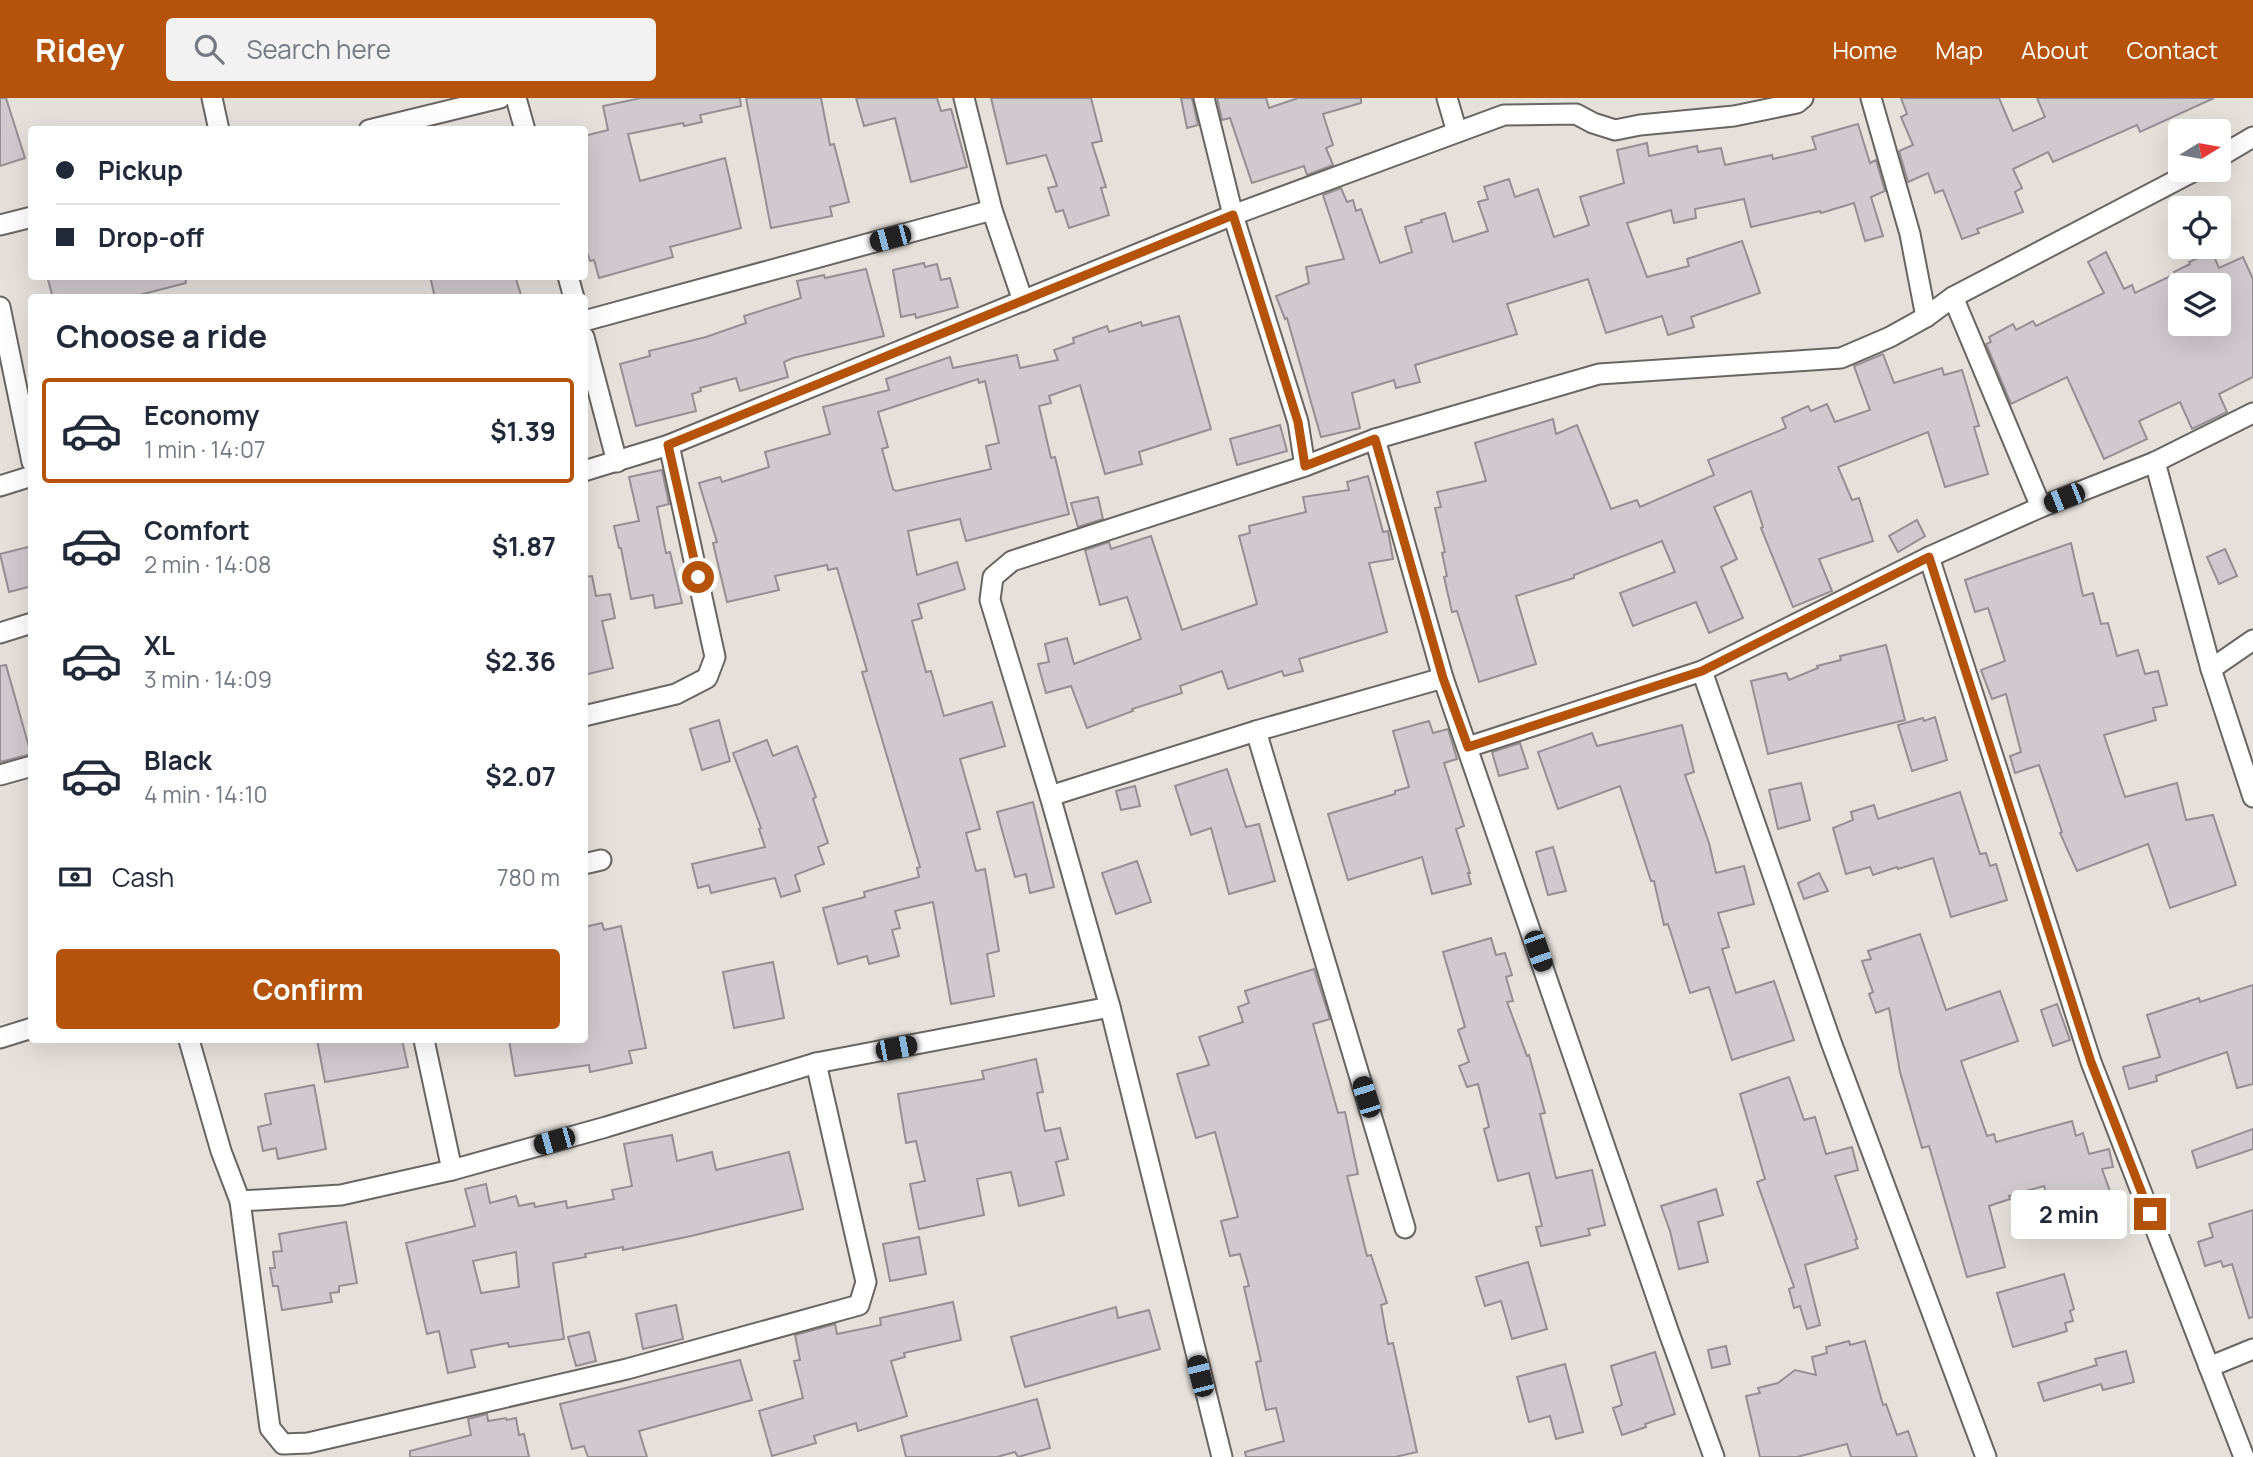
<!DOCTYPE html>
<html lang="en">
<head>
<meta charset="utf-8">
<style>
	:root { --surface:#fff; --page:#f2f2f3; --text:#1f2937; --muted:#747a83; --line:#e0e1e3; --accent:#b45309 }
	body { margin:0; font-family:Manrope,sans-serif; background:var(--page); color:var(--text); height:100vh; display:flex; flex-direction:column; font-size:26px; white-space:nowrap }
	* { box-sizing:border-box; margin:0 }
	p { font-size:23px; color:var(--muted) }
	.icon { flex:none; width:38px; height:38px; fill:none; stroke:currentColor; stroke-width:2; stroke-linecap:round; stroke-linejoin:round }
	.map { position:relative; flex:1; overflow:hidden }
	.details { position:absolute; left:28px; top:196px; width:560px; height:749px; display:flex; flex-direction:column; background:var(--surface); border-radius:7px; box-shadow:0 7px 28px #0002 }
	.details>* { flex:none }
	.top-card { position:absolute; left:28px; top:28px; width:560px; height:154px; border-radius:7px; box-shadow:0 7px 28px #0002; display:grid; align-content:center; height:154px; padding:0 28px; background:var(--surface) }
	.needle { width:46px; rotate:79deg }
	.fabs { position:absolute; left:2168px; top:21px; display:grid; gap:14px }
	.fabs a { display:grid; place-items:center; width:63px; height:63px; border-radius:7px; background:var(--surface); box-shadow:0 7px 28px #0002; font-size:35px }
	.end { position:absolute; width:32px; height:32px; margin:-16px; border:9px solid #b45309; background:#fff; box-shadow:0 0 0 4px #fff }
	.from { border-radius:50% }
	.bubble { position:absolute; height:49px; border-radius:7px; background:var(--surface); box-shadow:0 7px 28px #0002; font-size:23px; font-weight:700; line-height:49px; text-align:center }
	.car { position:absolute; width:21px; height:42px; margin:-21px -10px; border-radius:9px; box-shadow:0 0 5px 2px #0007; background:linear-gradient(#222 24%,#8ab4d8 0 40%,#222 0 76%,#8ab4d8 0 86%,#222 0) }
	.top-card b { display:flex; align-items:center; gap:24px; height:66px; font-size:26px }
	.top-card b+b { border-top:2px solid var(--line) }
	.top-card i { width:18px; height:18px; background:var(--text) }
	ul { padding:0; list-style:none }
	li { display:flex; align-items:center; gap:21px; height:105px; margin:0 14px 10px; padding:0 14px; border:4px solid transparent; border-radius:7px }
	li div { flex:1 }
	li b { display:block; font-size:26px }
	li em { font-style:normal; font-weight:700 }
	li.selected { border-color:var(--accent) }
	li>.icon { width:63px; height:63px; stroke-width:1.5 }
	h2 { padding:0 28px; font-size:32px; line-height:84px }
	.pay { display:flex; align-items:center; gap:18px; height:77px; padding:0 28px; font-size:26px }
	.pay p { margin-inline-start:auto }
	.cta { display:flex; gap:14px; margin-top:auto; padding:14px 28px }
	.cta a { flex:1; height:80px; border-radius:7px; background:var(--accent); color:#fff; font-size:28px; font-weight:700; line-height:80px; text-align:center }
	header { display:flex; align-items:center; gap:42px; box-sizing:border-box; height:98px; padding:0 35px; background:var(--accent); color:#fff }
	header strong { font-size:33px }
	nav { display:flex; gap:38px; margin-inline-start:auto; font-size:24px }
	.search { width:490px; height:63px; background:var(--page); display:flex; align-items:center; gap:18px; box-sizing:border-box; padding:0 24px; border-radius:7px; color:var(--muted); font-size:26px }
	.map>svg:first-child { display:block }
	.building { fill:#d0c9ce; stroke:#958f93; stroke-width:2; fill-rule:evenodd }
	.lines { fill:none; stroke-linecap:round; stroke-linejoin:round }
	.street-casing { stroke:#6a6560; stroke-width:23 }
	.street { stroke:#fff; stroke-width:19 }
	.route { stroke:#b45309; stroke-width:9 }
</style>
</head>
<body>
<header>
<strong>Ridey</strong>
<div class="search"><svg class="icon" aria-label="search" viewBox="0 0 24 24"><circle cx="10" cy="10" r="6"/><path d="M15 15l6 6"/></svg>Search here</div>
<nav><a>Home</a><a>Map</a><a>About</a><a>Contact</a></nav>
</header>
<div class="map">
<svg width="2253" height="1359" viewBox="0 0 2253 1359">
	<rect width="100%" height="100%" fill="#e5e0da"/>
	<g class="building">
		<polygon points="0,0 6,0 25,60 0,68"/>
		<polygon points="641,0 740,0 741,8 700,17 702,24 684,28 683,25 628,36 640,83 725,60 741,130 670,149 673,159 599,180 594,162 590,163 584,145 584,38 608,32 603,8"/>
		<polygon points="746,0 821,0 830,47 834,46 849,104 830,109 832,118 771,130"/>
		<polygon points="856,0 937,0 941,13 951,11 967,69 911,84 895,20 864,28"/>
		<polygon points="991,0 1091,0 1102,43 1092,45 1106,89 1101,90 1109,117 1069,130 1063,112 1056,114 1048,90 1057,88 1046,57 1007,66"/>
		<polygon points="1181,0 1192,0 1198,27 1187,30"/>
		<polygon points="1217,0 1266,0 1269,10 1298,0 1361,0 1361,5 1323,16 1333,47 1326,50 1333,67 1307,77 1304,68 1252,85 1230,20 1222,22"/>
		<polygon points="1901,0 1999,0 2013,33 2045,19 2037,0 2214,0 2140,34 2137,27 2053,64 2048,54 2013,71 2022,90 2015,94 2023,114 1977,131 1979,135 1962,141 1943,92 1935,95 1928,75 1908,84 1899,53 1913,47 1901,19 1907,16"/>
		<polygon points="1858,26 1870,65 1876,62 1885,93 1871,99 1883,138 1865,143 1854,105 1821,115 1820,113 1751,129 1744,101 1695,111 1696,120 1674,125 1671,112 1627,125 1647,179 1689,168 1687,161 1742,143 1760,195 1691,219 1694,229 1668,237 1662,218 1606,235 1588,181 1507,206 1517,236 1415,267 1420,284 1396,290 1394,282 1352,295 1360,330 1321,339 1287,220 1285,221 1276,198 1309,185 1306,169 1344,161 1323,97 1341,90 1347,104 1353,102 1356,113 1361,111 1380,165 1412,154 1405,129 1422,124 1421,122 1445,115 1453,144 1488,133 1478,104 1488,101 1484,89 1509,81 1515,99 1538,91 1554,139 1589,127 1580,99 1624,85 1617,52 1647,45 1649,58 1697,48 1698,54 1721,50 1725,67 1772,57 1773,61 1816,51 1812,39"/>
		<path d="M2106 154 2124 191 2132 187 2135 195 2175 176 2174 174 2190 166 2189 164 2212 154 2219 170 2243 159 2253 181V279L2219 296 2227 314 2192 331 2180 304 2139 323 2147 341 2104 361 2067 279 2011 306 1986 246 1991 244 1989 239 2013 226 2016 232 2033 223 2036 228 2104 195 2088 164ZM2180 187H2219V226H2180Z"/>
		<polygon points="924,165 925,169 937,166 941,182 950,180 958,209 916,220 915,216 901,219 893,172"/>
		<polygon points="866,171 884,238 793,260 784,264 788,279 740,293 736,280 700,290 701,293 692,296 696,313 636,328 620,266 650,258 649,253 706,239 746,225 744,218 801,200 797,183 824,177 825,180"/>
		<polygon points="47,178 185,178 186,185 128,200 53,200"/>
		<polygon points="430,178 515,178 522,200 435,200"/>
		<path d="M1179 218 1211 331 1139 354 1142 366 1105 376 1080 287 1049 298 1051 305 1039 308 1051 360 1055 359 1069 416 966 443 960 421 908 433 917 477 957 464 965 491 918 506 922 520 912 523 926 574 931 573 944 618 992 604 1005 648 960 661 980 731 966 735 976 773 985 771 999 853 987 856 994 898 951 906 933 804 895 813 900 830 892 832 899 858 869 866 867 858 838 866 823 810 865 799 864 794 919 779 917 770 920 769 862 574 867 573 837 470 828 472 827 467 775 478 779 492 727 504 713 445 717 444 699 385 720 379 722 384 769 369 765 354 830 336 823 309 889 292 886 281 950 259 953 270 1017 257 1020 270 1058 262 1054 252 1074 245 1073 240 1107 228 1109 234 1141 224 1142 228ZM978 281 979 285 985 283 999 345 986 348 991 371 896 393 893 391 882 351 888 349 878 314Z"/>
		<polygon points="1883,256 1894,285 1942,270 1944,277 1962,272 1979,328 1974,329 1988,376 1945,389 1928,334 1838,369 1852,402 1859,400 1873,443 1819,461 1832,493 1793,509 1761,430 1763,429 1751,393 1714,409 1737,461 1721,469 1743,520 1709,535 1696,504 1633,528 1620,495 1675,474 1662,443 1574,477 1574,480 1516,498 1536,566 1479,584 1457,513 1452,514 1444,479 1447,478 1442,455 1445,454 1435,410 1441,409 1437,394 1486,383 1475,345 1553,321 1556,336 1577,327 1611,411 1637,402 1640,409 1714,377 1708,362 1786,330 1782,320 1808,308 1811,313 1827,306 1835,324 1870,312 1854,268"/>
		<polygon points="1280,327 1287,353 1237,367 1230,341"/>
		<polygon points="662,372 669,406 657,409 666,455 670,454 682,505 655,510 653,497 631,501 621,450 619,450 614,428 639,423 629,379"/>
		<polygon points="1368,378 1383,434 1388,433 1393,461 1369,465 1387,534 1299,561 1303,573 1284,578 1282,573 1228,591 1222,573 1180,588 1182,595 1132,611 1133,613 1087,630 1071,588 1046,595 1038,566 1049,564 1045,546 1067,540 1074,566 1141,541 1127,499 1100,507 1085,452 1109,444 1111,451 1151,438 1182,532 1257,506 1239,438 1250,435 1249,428 1306,414 1303,399 1349,392 1347,384"/>
		<polygon points="1098,399 1103,421 1078,429 1071,405"/>
		<polygon points="1917,422 1925,438 1898,454 1889,438"/>
		<polygon points="2071,445 2083,498 2093,495 2101,526 2108,525 2117,558 2138,552 2145,576 2158,573 2167,607 2153,610 2156,622 2104,637 2125,699 2177,685 2186,722 2213,717 2236,787 2170,810 2148,746 2077,773 2060,735 2062,734 2039,667 2015,675 2010,658 2021,654 2006,596 1992,601 1981,572 2005,563 1988,510 1975,514 1965,482"/>
		<polygon points="32,448 32,488 9,494 0,456"/>
		<polygon points="2225,451 2237,478 2219,486 2207,459"/>
		<polygon points="592,478 596,498 610,496 615,520 602,523 613,570 584,577 584,479"/>
		<polygon points="1886,547 1905,622 1768,656 1751,583 1786,575 1789,582 1818,570 1817,568 1841,562 1840,558"/>
		<polygon points="6,567 31,656 0,664 0,568"/>
		<polygon points="1935,619 1947,662 1912,673 1898,627 1923,620 1924,623"/>
		<polygon points="719,622 730,663 702,672 690,631"/>
		<polygon points="1429,623 1433,635 1448,631 1457,661 1444,665 1464,728 1456,731 1470,775 1468,775 1471,786 1432,796 1422,759 1348,782 1328,716 1395,696 1395,693 1409,689 1393,633"/>
		<polygon points="1682,627 1694,674 1685,677 1709,745 1716,775 1744,768 1754,806 1718,815 1729,849 1722,851 1736,895 1774,883 1794,942 1732,962 1709,889 1690,895 1668,826 1664,827 1654,783 1651,783 1620,688 1558,711 1538,654 1592,635 1597,648"/>
		<polygon points="767,642 773,658 797,648 816,699 813,701 828,745 818,749 824,766 795,777 800,793 781,799 775,780 711,795 709,787 698,790 692,766 765,749 759,731 761,730 733,655"/>
		<polygon points="1520,645 1528,670 1499,678 1492,654"/>
		<polygon points="1227,671 1246,729 1259,726 1275,783 1229,796 1211,730 1191,737 1175,688"/>
		<polygon points="1801,685 1810,722 1778,731 1769,692"/>
		<polygon points="1135,688 1140,708 1121,712 1116,693"/>
		<polygon points="1960,694 1980,756 1986,755 1990,768 1996,766 2007,802 1951,819 1933,760 1898,771 1897,769 1873,777 1870,769 1846,776 1833,730 1853,722 1851,714 1874,707 1878,721"/>
		<polygon points="1033,704 1054,789 1030,795 1026,776 1015,779 997,714"/>
		<polygon points="1553,749 1566,793 1548,797 1536,754"/>
		<polygon points="1137,763 1151,804 1116,816 1102,775"/>
		<polygon points="1819,775 1828,793 1804,801 1798,785"/>
		<polygon points="602,825 604,832 621,828 646,950 629,953 632,965 590,974 589,967 515,978 509,942 584,942 584,829"/>
		<polygon points="1920,836 1946,912 2000,893 2018,943 1961,963 1987,1038 1994,1036 1996,1044 2072,1023 2076,1038 2083,1035 2089,1056 2109,1051 2113,1069 2102,1071 2117,1113 2059,1133 2044,1088 2009,1098 2010,1101 1989,1108 2005,1169 1967,1179 1929,1048 1922,1050 1900,974 1889,910 1876,915 1869,896 1873,894 1862,863 1871,861 1868,853"/>
		<polygon points="1491,840 1496,857 1505,855 1512,877 1506,879 1513,903 1507,904 1527,958 1529,957 1545,1015 1540,1016 1556,1080 1592,1072 1605,1127 1588,1131 1590,1137 1541,1148 1536,1129 1542,1128 1529,1075 1498,1083 1484,1031 1489,1029 1478,986 1467,989 1459,968 1469,964 1458,932 1465,929 1443,854"/>
		<polygon points="773,864 784,920 734,930 723,874"/>
		<polygon points="1314,871 1330,921 1313,926 1338,1015 1345,1014 1358,1076 1347,1078 1367,1158 1371,1157 1387,1205 1381,1207 1388,1246 1393,1245 1417,1354 1395,1359 1246,1359 1245,1354 1284,1343 1276,1310 1266,1312 1256,1264 1261,1263 1244,1189 1249,1188 1240,1156 1230,1158 1221,1123 1238,1119 1215,1034 1196,1040 1177,976 1209,967 1199,939 1243,924 1238,909 1249,905 1245,893"/>
		<polygon points="2253,887 2253,986 2237,990 2227,954 2156,978 2157,983 2129,991 2123,969 2160,959 2147,917 2199,900 2200,904"/>
		<polygon points="2057,906 2070,942 2053,948 2041,912"/>
		<polygon points="317,942 402,942 408,969 325,984"/>
		<polygon points="1036,961 1043,994 1037,995 1045,1033 1060,1030 1068,1061 1056,1064 1064,1097 1019,1108 1011,1074 977,1081 984,1117 919,1131 910,1086 925,1083 916,1043 906,1045 898,996 984,981 982,973"/>
		<polygon points="1789,979 1804,1022 1815,1019 1826,1056 1852,1049 1858,1072 1835,1078 1857,1141 1855,1142 1858,1150 1805,1167 1820,1227 1807,1231 1800,1208 1794,1210 1789,1191 1794,1189 1757,1084 1765,1081 1740,996"/>
		<polygon points="314,987 326,1051 278,1061 276,1050 263,1053 258,1029 271,1026 265,996"/>
		<polygon points="2253,1031 2253,1051 2197,1070 2192,1053"/>
		<path d="M672 1037 677 1063 712 1054 716 1072 789 1054 803 1111 691 1138 623 1152V1149L585 1156 586 1159 553 1165 564 1241 509 1249 508 1245 471 1252 475 1269 448 1275 439 1233 427 1236 406 1145 475 1128 465 1091 486 1086 490 1105 516 1098 519 1108 534 1105 535 1109 566 1103 567 1110 614 1101 612 1092 632 1088 624 1046ZM516 1154 519 1189 481 1195 473 1163Z"/>
		<polygon points="1716,1091 1723,1117 1698,1124 1708,1164 1679,1171 1670,1133 1661,1108"/>
		<polygon points="2253,1112 2253,1219 2249,1220 2232,1166 2223,1169 2221,1163 2205,1168 2198,1144 2213,1139 2209,1126"/>
		<polygon points="346,1124 357,1185 339,1188 339,1194 330,1195 332,1204 282,1212 278,1188 273,1188 270,1170 275,1170 273,1154 282,1153 279,1136"/>
		<polygon points="919,1139 926,1176 890,1183 883,1146"/>
		<polygon points="1528,1164 1547,1231 1512,1241 1501,1203 1485,1208 1476,1179"/>
		<polygon points="2064,1176 2074,1211 2070,1213 2073,1223 2065,1225 2067,1233 2013,1249 1997,1195"/>
		<polygon points="953,1204 961,1242 904,1255 905,1259 891,1263 907,1318 858,1333 856,1325 814,1338 816,1345 772,1358 759,1313 803,1300 794,1263 800,1262 795,1237 835,1226 837,1236 881,1227 880,1220"/>
		<polygon points="676,1207 683,1241 643,1251 636,1216"/>
		<polygon points="1116,1209 1118,1220 1149,1212 1160,1251 1025,1289 1011,1239"/>
		<polygon points="589,1234 596,1263 576,1268 568,1239"/>
		<polygon points="1849,1243 1850,1247 1865,1243 1883,1307 1886,1306 1897,1337 1908,1333 1917,1359 1851,1359 1847,1346 1797,1359 1760,1359 1746,1298 1760,1295 1758,1290 1778,1285 1795,1272 1816,1277 1812,1259 1827,1255 1826,1249"/>
		<polygon points="1726,1248 1730,1266 1712,1270 1708,1252"/>
		<polygon points="2126,1253 2134,1284 2103,1292 2101,1286 2044,1303 2038,1285 2097,1267 2095,1261"/>
		<polygon points="1655,1254 1675,1316 1645,1326 1646,1329 1622,1337 1613,1310 1622,1307 1611,1268"/>
		<polygon points="740,1262 752,1302 639,1333 647,1359 588,1359 584,1348 572,1351 560,1306"/>
		<polygon points="1565,1266 1583,1334 1556,1341 1550,1318 1529,1324 1517,1279"/>
		<polygon points="1037,1301 1050,1350 1018,1359 1015,1354 997,1359 906,1359 901,1338"/>
		<polygon points="487,1316 488,1323 506,1320 507,1322 516,1320 519,1337 524,1336 529,1359 410,1359 410,1353 471,1337 468,1321"/>
	</g>
	<g class="lines">
		<g class="street-casing">
			<g id="street">
				<polyline points="212,0 219,32"/>
				<polyline points="516,0 525,32"/>
				<polyline points="964,0 992,112 1023,203"/>
				<polyline points="1204,0 1233,117 1298,324 1305,368"/>
				<polyline points="1447,0 1457,34"/>
				<polyline points="1871,0 1910,136 1926,219"/>
				<polyline points="369,32 500,0"/>
				<polyline points="2219,59 2253,39"/>
				<polyline points="0,127 32,119"/>
				<polyline points="568,178 574,200"/>
				<polyline points="1953,199 2041,409"/>
				<polyline points="0,209 32,364"/>
				<polyline points="584,223 992,112"/>
				<polyline points="584,239 617,364"/>
				<polyline points="1375,341 1443,580 1669,1235 1714,1359"/>
				<polyline points="2155,364 2211,571 2253,699"/>
				<polyline points="584,373 669,347 1233,117 1504,17 1576,16 1593,25 1615,32 1640,27 1734,18 1797,5 1803,0"/>
				<polyline points="0,388 32,378"/>
				<polyline points="1929,459 2091,964 2244,1359"/>
				<polyline points="0,535 32,525"/>
				<polyline points="2211,571 2253,542"/>
				<polyline points="1702,573 1831,944 1986,1359"/>
				<polyline points="584,618 676,596 707,580 715,559 669,347"/>
				<polyline points="1256,633 1405,1130"/>
				<polyline points="1468,649 1702,573 1929,459 2041,409 2155,364 2253,315"/>
				<polyline points="0,677 32,668"/>
				<polyline points="1050,698 1256,633 1443,580"/>
				<polyline points="584,766 601,762"/>
				<polyline points="0,940 32,930"/>
				<polyline points="189,942 221,1053 240,1103 270,1330 283,1346 308,1345 627,1271 859,1207 866,1184 816,965"/>
				<polyline points="424,942 452,1072"/>
				<polyline points="240,1103 341,1097 452,1072 606,1029 816,965 1110,909"/>
				<polyline points="2209,1269 2253,1251"/>
				<polyline points="1222,1359 1110,909 1050,698 990,502 993,479 1012,463 1305,368 1375,341 1599,276 1841,260 1890,239 1926,219 1953,199 2196,72"/>
			</g>
		</g>
		<use href="#street" class="street"/>
	</g>
	<g class="lines">
		<polyline class="route" points="698,479 668,347 1233,117 1298,324 1305,368 1375,341 1443,580 1468,649 1702,573 1929,459 2091,964 2150,1116"/>
	</g>
</svg>
<div class="fabs">
<a><svg class="needle" viewBox="-14 -14 28 28"><path d="M0-13l5 13h-10z" fill="#e53935"/><path d="M0 13l5-13h-10z" fill="#747a83"/></svg></a>
<a><svg class="icon" aria-label="locate" viewBox="0 0 24 24"><circle cx="12" cy="12" r="6"/><path d="M12 2v4M12 18v4M2 12h4M18 12h4"/></svg></a>
<a><svg class="icon" aria-label="layers" viewBox="0 0 24 24"><path d="M12 4l9 5-9 5-9-5zM3 14l9 5 9-5"/></svg></a>
</div>
<i class="end from" style="left:698px;top:479px"></i>
<i class="end" style="left:2150px;top:1116px"></i>
<div class="bubble" style="left:2011px;top:1092px;width:116px">2 min</div>
<i class="car" style="left:890px;top:140px;rotate:255deg"></i>
<i class="car" style="left:2064px;top:400px;rotate:248deg"></i>
<i class="car" style="left:1538px;top:853px;rotate:161deg"></i>
<i class="car" style="left:896px;top:950px;rotate:79deg"></i>
<i class="car" style="left:1366px;top:999px;rotate:343deg"></i>
<i class="car" style="left:554px;top:1043px;rotate:254deg"></i>
<i class="car" style="left:1200px;top:1278px;rotate:346deg"></i>
<div class="top-card">
<b><i class="from"></i>Pickup</b>
<b><i></i>Drop-off</b>
</div>
<section class="details">
<h2>Choose a ride</h2>
<ul>
<li class="selected"><svg class="icon" aria-label="car" viewBox="0 0 24 24"><path d="M5 17H2v-5l4-1 3-4h7l3 4 3 1v5h-3M9 17h6M6 11h13"/><circle cx="7" cy="17" r="2"/><circle cx="17" cy="17" r="2"/></svg><div><b>Economy</b><p>1 min · 14:07</p></div><em>$1.39</em></li>
<li><svg class="icon" aria-label="car" viewBox="0 0 24 24"><path d="M5 17H2v-5l4-1 3-4h7l3 4 3 1v5h-3M9 17h6M6 11h13"/><circle cx="7" cy="17" r="2"/><circle cx="17" cy="17" r="2"/></svg><div><b>Comfort</b><p>2 min · 14:08</p></div><em>$1.87</em></li>
<li><svg class="icon" aria-label="car" viewBox="0 0 24 24"><path d="M5 17H2v-5l4-1 3-4h7l3 4 3 1v5h-3M9 17h6M6 11h13"/><circle cx="7" cy="17" r="2"/><circle cx="17" cy="17" r="2"/></svg><div><b>XL</b><p>3 min · 14:09</p></div><em>$2.36</em></li>
<li><svg class="icon" aria-label="car" viewBox="0 0 24 24"><path d="M5 17H2v-5l4-1 3-4h7l3 4 3 1v5h-3M9 17h6M6 11h13"/><circle cx="7" cy="17" r="2"/><circle cx="17" cy="17" r="2"/></svg><div><b>Black</b><p>4 min · 14:10</p></div><em>$2.07</em></li>
</ul>
<div class="pay"><svg class="icon" aria-label="cash" viewBox="0 0 24 24"><path d="M3 7h18v10H3z"/><circle cx="12" cy="12" r="2"/></svg>Cash<p>780 m</p></div>
<div class="cta"><a>Confirm</a></div>
</section>
</div>
</body>
</html>
